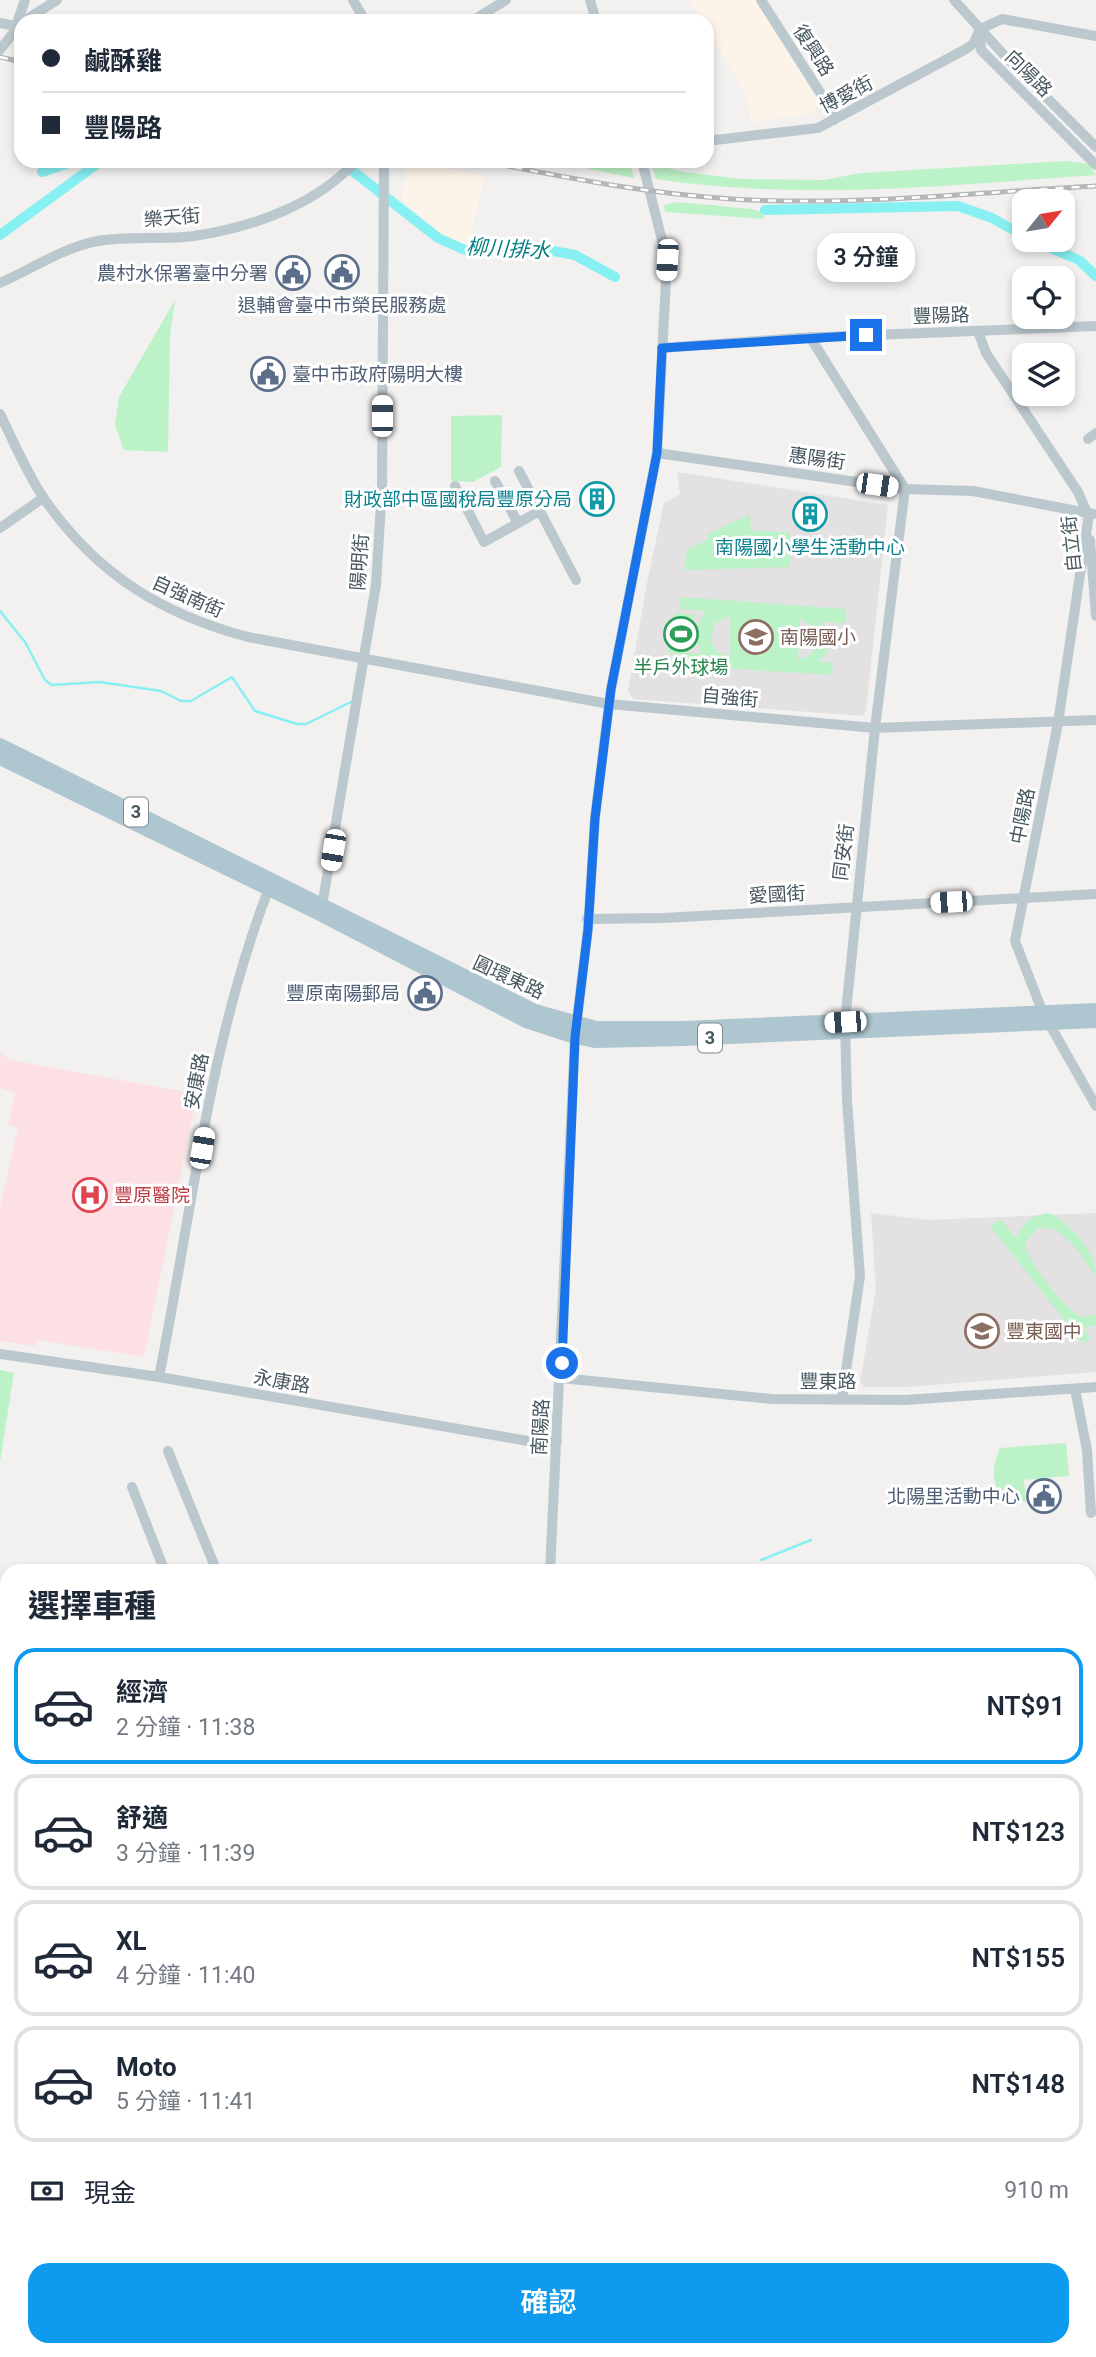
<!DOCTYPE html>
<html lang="zh-TW">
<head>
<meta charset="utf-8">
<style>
	:root { --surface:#fff; --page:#f2f2f3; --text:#1f2937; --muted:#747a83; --line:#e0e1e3; --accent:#0d9aef }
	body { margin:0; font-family:Roboto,"Noto Sans TC",sans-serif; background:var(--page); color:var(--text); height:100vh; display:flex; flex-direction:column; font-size:26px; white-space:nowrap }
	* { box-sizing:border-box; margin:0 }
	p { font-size:23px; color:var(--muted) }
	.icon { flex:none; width:38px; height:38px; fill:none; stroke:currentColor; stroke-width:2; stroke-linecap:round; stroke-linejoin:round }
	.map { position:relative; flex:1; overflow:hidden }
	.panel { position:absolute; left:0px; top:1564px; width:1097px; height:793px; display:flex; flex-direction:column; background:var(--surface); border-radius:21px 21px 0 0; box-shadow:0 4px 10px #0003 }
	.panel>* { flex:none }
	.guide { position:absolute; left:14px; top:14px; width:700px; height:154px; border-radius:21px; box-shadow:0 4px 10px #0003; display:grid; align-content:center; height:154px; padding:0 28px; background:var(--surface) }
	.needle { width:46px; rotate:60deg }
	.controls { position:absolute; left:1012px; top:189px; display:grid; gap:14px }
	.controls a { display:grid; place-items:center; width:63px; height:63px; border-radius:14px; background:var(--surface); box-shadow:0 4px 10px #0003; font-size:35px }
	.end { position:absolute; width:32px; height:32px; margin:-16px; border:9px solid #1a73e8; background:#fff; box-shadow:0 0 0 4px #fff }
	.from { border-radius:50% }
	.bubble { position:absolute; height:49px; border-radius:21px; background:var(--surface); box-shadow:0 4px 10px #0003; font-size:23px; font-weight:600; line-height:49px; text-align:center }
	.car { position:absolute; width:21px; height:42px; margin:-21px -10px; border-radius:9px; box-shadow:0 0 5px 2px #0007; background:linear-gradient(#fff 24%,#345 0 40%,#fff 0 76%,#345 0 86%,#fff 0) }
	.guide b { display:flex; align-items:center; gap:24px; height:66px; font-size:26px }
	.guide b+b { border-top:2px solid var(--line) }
	.guide i { width:18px; height:18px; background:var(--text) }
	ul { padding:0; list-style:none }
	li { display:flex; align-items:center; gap:21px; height:116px; margin:0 14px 10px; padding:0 14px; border:4px solid var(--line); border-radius:21px }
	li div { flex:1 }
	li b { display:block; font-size:26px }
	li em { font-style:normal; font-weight:600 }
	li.selected { border-color:var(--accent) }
	li>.icon { width:63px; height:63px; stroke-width:1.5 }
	h2 { padding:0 28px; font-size:32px; line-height:84px }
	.pay { display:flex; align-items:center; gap:18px; height:77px; padding:0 28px; font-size:26px }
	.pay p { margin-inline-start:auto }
	.button { display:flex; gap:14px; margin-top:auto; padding:14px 28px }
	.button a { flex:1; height:80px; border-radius:21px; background:var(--accent); color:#fff; font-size:28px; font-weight:600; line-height:80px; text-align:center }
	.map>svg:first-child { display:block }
	.commercial { fill:#fdf4e9 }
	.education { fill:#e4e1e3 }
	.medical { fill:#fde0e3 }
	.green { fill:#bcf2c7; fill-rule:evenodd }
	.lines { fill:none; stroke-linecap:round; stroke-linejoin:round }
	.stream { stroke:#87f0f2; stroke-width:2.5 }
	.canal { stroke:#87f0f2; stroke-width:10 }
	.river { stroke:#87f0f2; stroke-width:16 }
	.minor { stroke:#bbc8ce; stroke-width:10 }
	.major { stroke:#aec6d0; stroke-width:14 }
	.rail-casing { stroke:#b2b7bb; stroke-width:5 }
	.rail { stroke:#fff; stroke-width:2.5; stroke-dasharray:8; stroke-linecap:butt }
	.route { stroke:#1a73e8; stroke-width:9 }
	.labels { text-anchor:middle; stroke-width:6; stroke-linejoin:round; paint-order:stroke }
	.shield { fill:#fff; stroke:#7e8a8f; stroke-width:2 }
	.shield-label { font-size:18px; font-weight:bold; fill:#47585f }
	.street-label { font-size:19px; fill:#47585f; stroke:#fff }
	.service-label { font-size:19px; fill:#4e5e75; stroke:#fff; text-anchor:end }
	.culture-label { font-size:19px; fill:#0d838f; stroke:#fff; text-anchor:end }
	.education-label { font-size:19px; fill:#785e54; stroke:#fff; text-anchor:start }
	.leisure-label { font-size:19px; fill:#27864d; stroke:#fff }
	.health-label { font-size:19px; fill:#be3a42; stroke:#fff; text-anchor:start }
	.water-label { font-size:21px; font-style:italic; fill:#078184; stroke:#fff }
</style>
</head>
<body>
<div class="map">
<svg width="1096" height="2357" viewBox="0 0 1096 2357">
	<rect width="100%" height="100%" fill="#f3f0f0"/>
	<g class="commercial">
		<polygon points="689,0 755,0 819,102 811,114 751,122 746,94 707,30 707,21 701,21"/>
		<polygon points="409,161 485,176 468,245 447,240 401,198"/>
	</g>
	<g class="education">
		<polygon points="677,472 888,505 866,711 862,716 633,699 628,691 647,583 664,503 680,494"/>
		<polygon points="871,1213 927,1220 1096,1213 1096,1372 907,1387 864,1387 860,1382 876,1289"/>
	</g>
	<polygon class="medical" points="0,1053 10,1060 197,1094 144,1357 38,1340 36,1346 0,1341 0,1207 18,1127 8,1125 15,1093 0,1088"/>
	<g class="green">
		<polygon points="549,161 629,161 634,178"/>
		<path d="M1066 161 1089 164 1096 175C949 185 802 201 656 179L651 164 684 172 740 179 823 180 861 173Z"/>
		<polygon points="677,202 752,209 762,212 764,219 665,212 664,205"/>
		<polygon points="175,300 170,336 168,452 124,450 115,425 119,397"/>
		<polygon points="502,415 501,467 473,482 451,481 451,416"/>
		<polygon points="750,514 751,531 790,532 790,567 684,570 687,550 710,538 706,535"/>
		<path d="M681 597 846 609 845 623 822 622 830 643 826 655 818 661 833 663 832 675 687 666 688 655 668 653 675 612 695 615 688 653 701 654 695 631 705 611 679 609ZM730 615 729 656 717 652 711 641 714 624ZM800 619 814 628 818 642 811 654 798 660Z"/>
		<path d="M1049 1213C1071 1223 1096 1252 1096 1276 1082 1258 1063 1221 1037 1229L1025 1243C1024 1257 1068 1313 1082 1317L1096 1314V1325L1083 1328 1091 1337 1083 1344 990 1226 1001 1219 1016 1238C1024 1222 1031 1215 1049 1213Z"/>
		<polygon points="0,1370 14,1373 0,1462"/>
		<path d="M1066 1443 1069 1476 1024 1480 1026 1502 1003 1501C992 1482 991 1469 1000 1448Z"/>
	</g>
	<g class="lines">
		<g class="stream">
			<polyline points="0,611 25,642 45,680 52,685 100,682 161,691 181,701 191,701 232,677 255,711 297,724 306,724 351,702"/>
			<polyline points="761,1560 811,1540"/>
			<polyline points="0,2027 1,2028"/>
			<polyline points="1047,2350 1049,2357"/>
		</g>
		<g class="canal">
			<polyline points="340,161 438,238 465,250 547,250 575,255 615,277"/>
			<polyline points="42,172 75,161"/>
			<polyline points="765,210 958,206 992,218 1024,236"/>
			<polyline points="0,235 101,161"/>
			<polyline points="1031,240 1079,260 1096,276"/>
		</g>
		<g class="river">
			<polyline points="0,1807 7,1805"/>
			<polyline points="1090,1881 1096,1895"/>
		</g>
		<g class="minor">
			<polyline points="353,0 365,21"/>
			<polyline points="590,0 596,21"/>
			<polyline points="761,0 828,105 834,120"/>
			<polyline points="954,0 1004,55 1096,147"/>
			<polyline points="24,21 57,0"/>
			<polyline points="472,21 506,0"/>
			<polyline points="0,23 21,27"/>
			<polyline points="16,26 25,0"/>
			<polyline points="980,29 1002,19 1096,36"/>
			<polyline points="980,32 981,50 1096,165"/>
			<polyline points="0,50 21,23"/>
			<polyline points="707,141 818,128 966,49 973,44 980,29"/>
			<path d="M0 283C32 269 64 247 98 241 130 236 163 240 194 236 253 227 316 205 356 161"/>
			<polyline points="978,331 986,353 1078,492 1089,517"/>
			<polyline points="810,337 905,489 875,728 845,1022 847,1101 860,1276 842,1398"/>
			<polyline points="662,348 799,338 1096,326"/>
			<path d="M0 414C14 442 27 474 45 500 97 574 161 614 248 637L609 704 875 728 1096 720"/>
			<polyline points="1088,439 1096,433"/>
			<polyline points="657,453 905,489 973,491 1093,514"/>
			<polyline points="519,471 576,580"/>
			<polyline points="495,481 518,523"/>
			<polyline points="455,486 484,542 538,512"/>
			<polyline points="1089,514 1058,723 1015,941 1043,1013 1096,1106"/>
			<polyline points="0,528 43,498"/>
			<polyline points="1090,540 1096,616"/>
			<polyline points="321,912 376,585 382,487 384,161"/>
			<polyline points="587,919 663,918 1096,894"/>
			<polyline points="0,1354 159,1377 540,1443 557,1441"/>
			<path d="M159 1377C192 1212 209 1040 271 883"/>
			<polyline points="561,1378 772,1399 905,1400 1096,1387"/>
			<polyline points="1075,1389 1087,1450 1091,1513"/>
			<polyline points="168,1451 217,1572"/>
			<polyline points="132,1487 165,1572"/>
			<polyline points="550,1572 575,1037 588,929 595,818 611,689 657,453 667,260 642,161"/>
			<polyline points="0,1741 7,1740"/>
			<polyline points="0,1766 7,1764"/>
			<polyline points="1090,1766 1096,1772"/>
			<polyline points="1090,1794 1096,1801"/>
			<polyline points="0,1834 7,1832"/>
			<polyline points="1090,1834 1096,1842"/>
			<polyline points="0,2214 7,2211"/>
			<polyline points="1091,2231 1096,2238"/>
			<polyline points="482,2350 485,2357"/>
			<polyline points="612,2350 616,2357"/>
			<polyline points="685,2350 687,2357"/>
			<polyline points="1059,2350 1061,2357"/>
			<polyline points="347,2357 350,2350"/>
			<polyline points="662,2357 677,2350"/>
			<polyline points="880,2357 881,2357"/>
		</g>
		<g class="major">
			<polyline points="0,745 535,1011 596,1028 684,1028 1096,1010"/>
			<polyline points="0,758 320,914 526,1021 575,1037 595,1041 684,1039 1096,1021"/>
		</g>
		<g class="rail-casing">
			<g id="rail">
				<polyline points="0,57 21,62"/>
				<path d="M483 161C572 179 660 196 751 200 866 205 981 192 1096 186"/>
			</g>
		</g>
		<use href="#rail" class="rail"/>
	</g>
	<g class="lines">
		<polyline class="route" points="562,1363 575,1037 588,929 595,818 611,689 657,453 662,348 866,335"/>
	</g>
	<defs>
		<g id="civic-ring" transform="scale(1.75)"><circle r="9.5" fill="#fff" stroke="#5c6f8a" stroke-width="1.5"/><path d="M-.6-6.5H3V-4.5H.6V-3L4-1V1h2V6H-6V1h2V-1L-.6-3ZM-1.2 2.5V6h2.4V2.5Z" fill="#5c6f8a"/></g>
		<g id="building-ring" transform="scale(1.75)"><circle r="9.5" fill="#fff" stroke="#0f9aa8" stroke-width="1.5"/><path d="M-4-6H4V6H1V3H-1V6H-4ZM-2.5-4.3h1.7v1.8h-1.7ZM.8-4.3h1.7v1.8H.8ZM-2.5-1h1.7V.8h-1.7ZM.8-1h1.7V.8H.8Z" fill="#0f9aa8"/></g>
		<g id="stadium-ring" transform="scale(1.75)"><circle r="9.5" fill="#fff" stroke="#2e9e5b" stroke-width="1.5"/><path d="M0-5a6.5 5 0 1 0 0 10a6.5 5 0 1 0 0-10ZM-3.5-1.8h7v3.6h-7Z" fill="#2e9e5b"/></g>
		<g id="school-ring" transform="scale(1.75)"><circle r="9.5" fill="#fff" stroke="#8d6e63" stroke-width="1.5"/><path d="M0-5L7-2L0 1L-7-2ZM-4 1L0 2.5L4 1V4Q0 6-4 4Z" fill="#8d6e63"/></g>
		<g id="hospital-ring" transform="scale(1.75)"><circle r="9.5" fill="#fff" stroke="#e0444e" stroke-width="1.5"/><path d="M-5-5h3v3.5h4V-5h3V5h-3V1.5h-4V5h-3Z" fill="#e0444e"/></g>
	</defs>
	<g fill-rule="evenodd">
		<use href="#civic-ring" x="342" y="272"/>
		<use href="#civic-ring" x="293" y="273"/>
		<use href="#civic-ring" x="268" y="374"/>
		<use href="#building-ring" x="597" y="499"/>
		<use href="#building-ring" x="810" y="514"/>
		<use href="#stadium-ring" x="681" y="634"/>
		<use href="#school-ring" x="756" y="637"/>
		<use href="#civic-ring" x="425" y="993"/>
		<use href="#hospital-ring" x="90" y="1195"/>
		<use href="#school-ring" x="982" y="1331"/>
		<use href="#civic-ring" x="1044" y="1496"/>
	</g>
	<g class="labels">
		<g class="shield">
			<rect x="124" y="797.5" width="24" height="29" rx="5"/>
			<rect x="698" y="1023.5" width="24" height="29" rx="5"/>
		</g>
		<g class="shield-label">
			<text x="136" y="818">3</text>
			<text x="710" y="1044">3</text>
		</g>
		<g class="street-label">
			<text transform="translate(814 50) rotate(57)" y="7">復興路</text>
			<text transform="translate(1029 73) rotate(45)" y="7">向陽路</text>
			<text transform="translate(846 94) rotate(-28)" y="7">博愛街</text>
			<text transform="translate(172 217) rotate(-5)" y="7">樂天街</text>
			<text transform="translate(941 315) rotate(-2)" y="7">豐陽路</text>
			<text transform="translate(817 458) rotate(8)" y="7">惠陽街</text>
			<text transform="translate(1071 544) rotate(-96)" y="7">自立街</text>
			<text transform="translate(359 562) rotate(-86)" y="7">陽明街</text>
			<text transform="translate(188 596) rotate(24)" y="7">自強南街</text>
			<text transform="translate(730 697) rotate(5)" y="7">自強街</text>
			<text transform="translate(1022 816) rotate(-79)" y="7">中陽路</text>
			<text transform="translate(843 852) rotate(-83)" y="7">同安街</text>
			<text transform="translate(777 894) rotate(-3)" y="7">愛國街</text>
			<text transform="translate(509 977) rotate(25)" y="7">圓環東路</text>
			<text transform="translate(196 1081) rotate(-79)" y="7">安康路</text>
			<text transform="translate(282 1381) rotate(10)" y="7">永康路</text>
			<text x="828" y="1388">豐東路</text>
			<text transform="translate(540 1427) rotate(-87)" y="7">南陽路</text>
		</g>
		<g class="service-label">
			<text x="268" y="280">農村水保署臺中分署</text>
			<text x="342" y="312" text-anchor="middle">退輔會臺中市榮民服務處</text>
			<text x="292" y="381" text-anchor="start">臺中市政府陽明大樓</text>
			<text x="400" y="1000">豐原南陽郵局</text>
			<text x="1020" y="1503">北陽里活動中心</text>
		</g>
		<g class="culture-label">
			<text x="572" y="506">財政部中區國稅局豐原分局</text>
			<text x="810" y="554" text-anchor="middle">南陽國小學生活動中心</text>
		</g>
		<g class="education-label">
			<text x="780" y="644">南陽國小</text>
			<text x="1006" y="1338">豐東國中</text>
		</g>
		<g class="leisure-label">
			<text x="681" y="674">半戶外球場</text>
		</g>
		<g class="health-label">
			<text x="114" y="1202">豐原醫院</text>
		</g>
		<g class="water-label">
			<text transform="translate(508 249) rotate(3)" y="7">柳川排水</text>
		</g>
	</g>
</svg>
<div class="controls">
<a><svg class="needle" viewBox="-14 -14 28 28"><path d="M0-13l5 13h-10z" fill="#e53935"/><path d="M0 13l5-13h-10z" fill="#747a83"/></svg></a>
<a><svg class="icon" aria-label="locate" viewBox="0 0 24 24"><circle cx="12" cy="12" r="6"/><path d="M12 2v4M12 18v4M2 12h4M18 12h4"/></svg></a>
<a><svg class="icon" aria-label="layers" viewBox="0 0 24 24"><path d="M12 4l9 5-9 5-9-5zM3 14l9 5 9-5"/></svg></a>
</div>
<i class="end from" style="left:562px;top:1363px"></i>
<i class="end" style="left:866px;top:335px"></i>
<div class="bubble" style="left:817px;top:233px;width:98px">3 分鐘</div>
<i class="car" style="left:667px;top:260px;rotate:183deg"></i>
<i class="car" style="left:382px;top:416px;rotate:0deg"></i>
<i class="car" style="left:877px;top:485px;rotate:98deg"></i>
<i class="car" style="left:333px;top:850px;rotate:190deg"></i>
<i class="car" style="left:951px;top:902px;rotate:267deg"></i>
<i class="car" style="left:845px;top:1022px;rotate:267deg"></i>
<i class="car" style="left:202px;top:1148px;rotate:10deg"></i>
<div class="guide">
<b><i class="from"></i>鹹酥雞</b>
<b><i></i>豐陽路</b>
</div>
<section class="panel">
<h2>選擇車種</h2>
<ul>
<li class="selected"><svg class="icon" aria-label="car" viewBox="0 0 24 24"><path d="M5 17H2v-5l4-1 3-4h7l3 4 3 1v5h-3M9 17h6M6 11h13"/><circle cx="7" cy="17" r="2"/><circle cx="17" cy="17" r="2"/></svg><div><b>經濟</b><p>2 分鐘 · 11:38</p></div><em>NT$91</em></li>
<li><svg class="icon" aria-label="car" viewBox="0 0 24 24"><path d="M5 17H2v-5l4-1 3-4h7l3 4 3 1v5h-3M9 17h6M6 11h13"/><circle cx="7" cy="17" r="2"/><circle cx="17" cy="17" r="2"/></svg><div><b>舒適</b><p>3 分鐘 · 11:39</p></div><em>NT$123</em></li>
<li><svg class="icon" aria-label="car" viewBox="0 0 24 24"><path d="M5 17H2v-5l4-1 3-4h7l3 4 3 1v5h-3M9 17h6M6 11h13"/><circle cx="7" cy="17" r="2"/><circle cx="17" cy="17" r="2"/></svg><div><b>XL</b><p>4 分鐘 · 11:40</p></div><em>NT$155</em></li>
<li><svg class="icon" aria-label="car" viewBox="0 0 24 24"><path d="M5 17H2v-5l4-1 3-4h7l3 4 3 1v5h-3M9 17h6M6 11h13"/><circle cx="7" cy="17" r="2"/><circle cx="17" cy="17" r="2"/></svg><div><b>Moto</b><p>5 分鐘 · 11:41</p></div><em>NT$148</em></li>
</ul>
<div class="pay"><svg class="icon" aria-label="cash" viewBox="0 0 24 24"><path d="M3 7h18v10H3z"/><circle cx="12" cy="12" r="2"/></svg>現金<p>910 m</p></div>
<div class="button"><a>確認</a></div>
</section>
</div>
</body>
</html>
